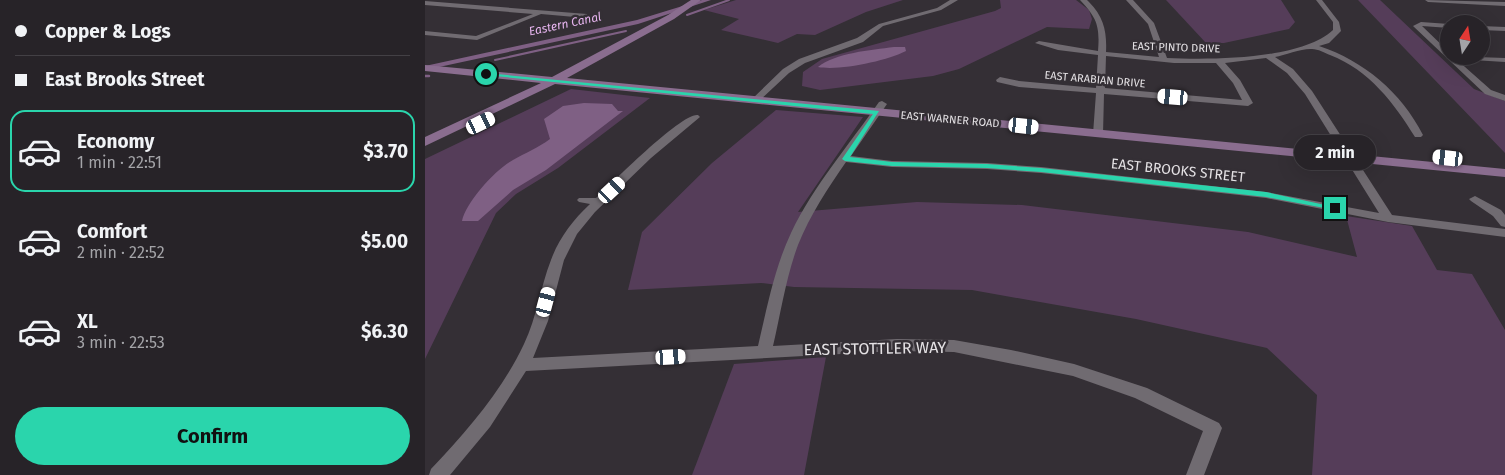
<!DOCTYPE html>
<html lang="en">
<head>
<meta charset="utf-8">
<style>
	:root { --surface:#272328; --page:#2f2b30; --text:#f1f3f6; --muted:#a4a4a8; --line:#434045; --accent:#2ad5ac }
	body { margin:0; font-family:"Fira Sans",sans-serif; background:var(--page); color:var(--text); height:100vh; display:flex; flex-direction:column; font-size:19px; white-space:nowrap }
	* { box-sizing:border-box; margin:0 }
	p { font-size:16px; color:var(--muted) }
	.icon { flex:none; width:28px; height:28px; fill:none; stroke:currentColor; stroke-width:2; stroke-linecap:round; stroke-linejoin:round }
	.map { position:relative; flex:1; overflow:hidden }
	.drawer { display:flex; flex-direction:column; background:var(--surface); width:425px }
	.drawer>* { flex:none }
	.banner { display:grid; align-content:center; height:110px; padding:0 15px; background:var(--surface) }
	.needle { width:32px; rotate:12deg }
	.fabs { position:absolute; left:1015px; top:15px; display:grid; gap:10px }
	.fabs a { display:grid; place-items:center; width:50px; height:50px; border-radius:50%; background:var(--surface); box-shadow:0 5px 20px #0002,0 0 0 1px var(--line); font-size:25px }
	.end { position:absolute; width:22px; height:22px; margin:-11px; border:6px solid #2ad5ac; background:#111; box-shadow:0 0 0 2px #111 }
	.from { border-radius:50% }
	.bubble { position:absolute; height:35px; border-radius:18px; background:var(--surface); box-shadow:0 5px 20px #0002,0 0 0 1px var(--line); font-size:16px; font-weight:700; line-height:35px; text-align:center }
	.car { position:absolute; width:15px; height:30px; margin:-15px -8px; border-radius:6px; box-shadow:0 0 4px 1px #0007; background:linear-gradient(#fff 24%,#345 0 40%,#fff 0 76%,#345 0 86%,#fff 0) }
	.banner b { display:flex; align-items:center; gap:18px; height:48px; font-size:19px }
	.banner b+b { border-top:1px solid var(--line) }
	.banner i { width:12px; height:12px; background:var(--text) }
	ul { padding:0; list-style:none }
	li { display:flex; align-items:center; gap:15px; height:82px; margin:0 10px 8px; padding:0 5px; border:2px solid transparent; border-radius:15px }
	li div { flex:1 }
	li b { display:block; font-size:19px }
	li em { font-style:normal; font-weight:700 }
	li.on { border-color:var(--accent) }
	li>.icon { width:45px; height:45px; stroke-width:1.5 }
	.action { display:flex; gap:10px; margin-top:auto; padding:10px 15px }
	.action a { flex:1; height:58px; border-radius:30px; background:var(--accent); color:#111; font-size:20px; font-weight:700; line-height:58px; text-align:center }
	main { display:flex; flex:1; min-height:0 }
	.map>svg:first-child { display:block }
	.green { fill:#553d59 }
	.water { fill:#7f6084 }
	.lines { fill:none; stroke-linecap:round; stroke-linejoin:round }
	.stream-far1 { stroke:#7f6084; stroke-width:2 }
	.stream { stroke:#7f6084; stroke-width:2.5 }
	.canal { fill:#7f6084; fill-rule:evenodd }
	.minor { fill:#706b71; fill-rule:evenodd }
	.major { fill:#8a6d8f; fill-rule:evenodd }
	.route { fill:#2ad5ac }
	.labels { text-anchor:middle; stroke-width:5; stroke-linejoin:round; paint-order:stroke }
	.far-street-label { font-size:11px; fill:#e4e1e4; stroke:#342f35 }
	.far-water-label { font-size:12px; font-style:italic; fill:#e6b4ee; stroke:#342f35 }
	.street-label { font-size:14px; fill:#e4e1e4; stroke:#342f35 }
	.near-street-label { font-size:16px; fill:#e4e1e4; stroke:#342f35 }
</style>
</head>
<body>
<main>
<section class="drawer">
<div class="banner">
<b><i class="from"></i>Copper &amp; Logs</b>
<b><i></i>East Brooks Street</b>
</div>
<ul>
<li class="on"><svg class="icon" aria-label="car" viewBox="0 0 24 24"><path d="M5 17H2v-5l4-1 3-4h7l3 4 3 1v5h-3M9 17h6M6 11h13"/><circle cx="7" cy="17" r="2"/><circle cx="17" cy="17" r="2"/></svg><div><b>Economy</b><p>1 min · 22:51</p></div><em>$3.70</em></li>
<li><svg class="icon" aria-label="car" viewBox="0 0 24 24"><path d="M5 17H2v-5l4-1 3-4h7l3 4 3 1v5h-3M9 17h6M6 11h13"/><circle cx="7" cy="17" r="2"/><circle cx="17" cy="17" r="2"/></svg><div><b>Comfort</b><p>2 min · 22:52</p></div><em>$5.00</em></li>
<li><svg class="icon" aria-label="car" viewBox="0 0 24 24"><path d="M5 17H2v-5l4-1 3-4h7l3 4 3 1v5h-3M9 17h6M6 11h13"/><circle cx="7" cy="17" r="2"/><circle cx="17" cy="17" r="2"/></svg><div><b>XL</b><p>3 min · 22:53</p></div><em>$6.30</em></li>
</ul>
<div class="action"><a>Confirm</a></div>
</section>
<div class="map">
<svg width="1080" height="475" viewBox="0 0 1080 475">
	<rect width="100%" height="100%" fill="#342f35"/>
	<g class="green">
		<polygon points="311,0 478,0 441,12 390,35 372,34 353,43 296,30 314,19 279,10"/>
		<polygon points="575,0 651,0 664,10 667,19 664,29 622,27 534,69 508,76 395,90 377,86 378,72 397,59 570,11 576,8"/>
		<polygon points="741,0 856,0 870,22 864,29 799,43 781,43"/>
		<polygon points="933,0 955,0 1049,89 1080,101 1080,153"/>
		<polygon points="146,89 225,98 133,168 91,194 71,213 0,359 0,159"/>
		<polygon points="351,110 438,117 373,212 492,202 597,205 823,232 932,257 921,216 987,226 1012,270 1047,274 1080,330 1080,475 887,475 892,395 842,348 711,319 547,290 369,287 336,283 203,290 217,232 287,163"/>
		<polygon points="401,357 379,475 267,475 309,364"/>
	</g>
	<g class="water">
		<path d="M469 47H480L481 51C461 61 415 71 393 67 410 53 446 50 469 47Z"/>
		<path d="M159 103 187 104 193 111H198L121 170 88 190 53 221H37C41 202 71 169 88 160 100 153 113 148 125 139L119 119 138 106Z"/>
	</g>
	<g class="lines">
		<g class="stream-far1">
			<polyline points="262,15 304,0"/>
			<polyline points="70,60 201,31"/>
			<polyline points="0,76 4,76"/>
		</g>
		<polyline class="stream" points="0,76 4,76"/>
		<polygon class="canal" points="277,0 286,0 213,24 0,70 0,66 212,20"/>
		<g class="minor">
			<polygon points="525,0 533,0 516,10 458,26 438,42 380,63 364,73 333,102 330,103 326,100 358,69 374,59 432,38 454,24 512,8"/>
			<path d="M655 0H662L664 2C679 17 682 32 681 52L734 57 723 24 701 0H708L729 23 742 58C785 60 876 60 908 30V22L891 0H897L914 22 916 31 904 43 894 46C939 61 976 92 998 135L996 137H990C969 103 944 70 905 55 900 53 893 49 887 49 878 48 860 55 850 57L868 69 887 91 967 215 1080 229V237L963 222 841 198 616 173 562 169 467 167 421 162C403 188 385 215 373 245 361 277 356 312 348 346L472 339 529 340 586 350 649 364 722 388 794 423 797 428 779 475H761L778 431 710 398 648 376 529 352 472 351 101 371 65 427 25 475H4L6 469C42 431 77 391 99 344 112 317 115 288 126 260 134 238 148 220 165 204L154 202 152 200 154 198H171C186 184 257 112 273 115L275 117 226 158 170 212 152 234 139 260 123 321 108 358 333 346C342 308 349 269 366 233 389 185 424 145 454 102L457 101 462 104 426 156 467 161 562 163 616 167 841 192 954 213 880 94 862 73 841 58 800 63 815 80 828 103 823 106 679 94 678 134 673 137 668 134 671 93 594 87 572 82 571 80 575 77 594 81 671 88 673 55 633 50 610 43 614 41 673 51C675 26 672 18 655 0ZM681 56 749 63H791L808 83 817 100 680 88Z"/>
			<polygon points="1000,0 1080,2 1080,6 1003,2"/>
			<polygon points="0,1 162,14 173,20 170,22 161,18 116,14 52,40 0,35 0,31 51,36 108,14 0,5"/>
			<polygon points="996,22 1024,24 1024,28 997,26 1024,52 1024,56 1080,58 1080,62 1031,59 1066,90 1080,95 1080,101 1060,94 988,26"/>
			<polygon points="1056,26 1080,27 1080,31 1056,30"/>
			<polygon points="1050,196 1076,210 1080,215 1080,227 1076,226 1068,216 1046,201 1044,199"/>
		</g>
		<polygon class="major" points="266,0 276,0 249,19 142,78 1080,169 1080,177 130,84 0,146 0,137 116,83 0,71 0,65 127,77 243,15"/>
	</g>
	<polygon class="route" points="61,73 454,111 425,157 467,162 562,164 616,168 841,192 914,208 910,210 841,197 616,172 562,168 467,166 420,161 417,159 448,114 59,75"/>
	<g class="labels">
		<g class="far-street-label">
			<text transform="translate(751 47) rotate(2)" y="4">EAST PINTO DRIVE</text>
			<text transform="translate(670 79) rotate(5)" y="4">EAST ARABIAN DRIVE</text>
			<text transform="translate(525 119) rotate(5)" y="4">EAST WARNER ROAD</text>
		</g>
		<g class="far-water-label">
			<text transform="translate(140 24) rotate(-12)" y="4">Eastern Canal</text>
		</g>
		<g class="street-label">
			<text transform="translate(753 170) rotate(6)" y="5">EAST BROOKS STREET</text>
		</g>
		<g class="near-street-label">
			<text transform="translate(450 348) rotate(-1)" y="6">EAST STOTTLER WAY</text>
		</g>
	</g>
</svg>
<div class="fabs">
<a><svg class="needle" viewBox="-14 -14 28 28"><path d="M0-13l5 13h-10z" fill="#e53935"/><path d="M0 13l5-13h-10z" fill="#a4a4a8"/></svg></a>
</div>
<i class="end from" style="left:61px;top:74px"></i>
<i class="end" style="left:910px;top:208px"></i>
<div class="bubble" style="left:869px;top:135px;width:82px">2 min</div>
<i class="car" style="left:748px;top:97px;rotate:275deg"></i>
<i class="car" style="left:56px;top:123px;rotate:64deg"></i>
<i class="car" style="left:599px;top:126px;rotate:96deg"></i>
<i class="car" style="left:1023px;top:158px;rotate:276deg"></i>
<i class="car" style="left:187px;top:190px;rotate:47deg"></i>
<i class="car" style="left:121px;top:302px;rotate:15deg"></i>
<i class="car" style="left:246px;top:357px;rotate:87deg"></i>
</div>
</main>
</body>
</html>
